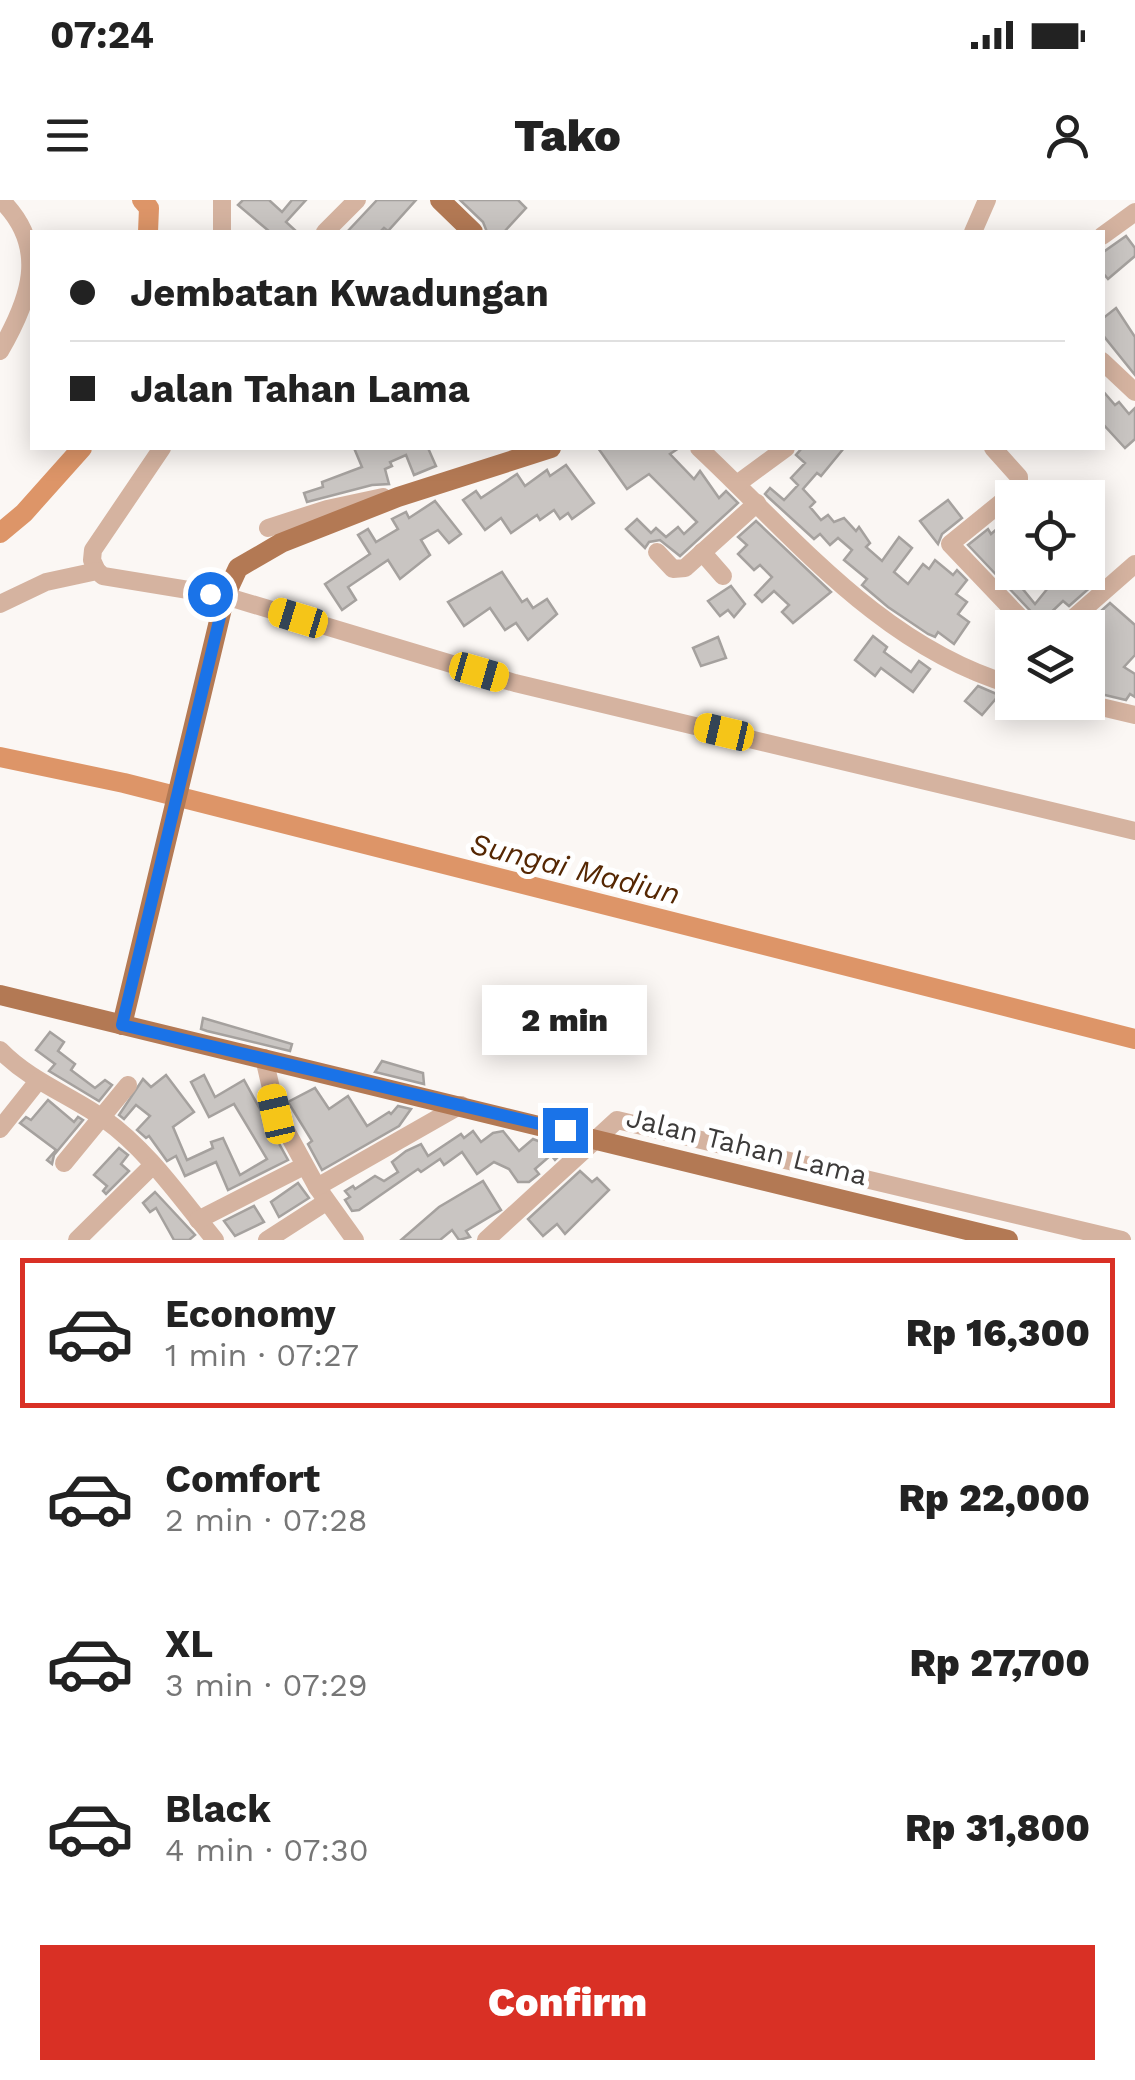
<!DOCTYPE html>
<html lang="en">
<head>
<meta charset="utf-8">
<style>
	:root { --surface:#fff; --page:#f6f6f6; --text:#222; --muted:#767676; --line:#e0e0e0; --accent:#d93025 }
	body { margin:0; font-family:"Work Sans",sans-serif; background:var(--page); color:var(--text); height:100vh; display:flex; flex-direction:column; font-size:38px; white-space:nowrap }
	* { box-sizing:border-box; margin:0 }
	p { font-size:32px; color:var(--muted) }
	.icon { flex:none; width:55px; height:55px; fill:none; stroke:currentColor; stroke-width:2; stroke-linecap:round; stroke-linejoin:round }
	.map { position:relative; height:1040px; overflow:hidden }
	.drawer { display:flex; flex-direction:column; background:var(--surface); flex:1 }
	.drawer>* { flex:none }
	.top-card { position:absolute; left:30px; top:30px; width:1075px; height:220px; border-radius:0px; box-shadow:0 5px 25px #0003; display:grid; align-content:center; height:220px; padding:0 40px; background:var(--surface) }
	.controls { position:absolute; left:995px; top:280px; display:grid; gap:20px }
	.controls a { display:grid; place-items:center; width:110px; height:110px; border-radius:0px; background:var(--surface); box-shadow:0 5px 25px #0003; font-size:50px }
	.end { position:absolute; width:45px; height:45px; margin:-22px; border:12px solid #1a73e8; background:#fff; box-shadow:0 0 0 5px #fff }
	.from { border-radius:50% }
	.bubble { position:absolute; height:70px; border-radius:0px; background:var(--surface); box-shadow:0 5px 25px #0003; font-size:32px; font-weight:800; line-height:70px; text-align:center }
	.car { position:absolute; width:30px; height:60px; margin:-30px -15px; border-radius:12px; box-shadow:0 0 8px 2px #0007; background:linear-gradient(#f5c518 24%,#345 0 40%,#f5c518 0 76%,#345 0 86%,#f5c518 0) }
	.top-card b { display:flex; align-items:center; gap:35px; height:95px; font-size:38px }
	.top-card b+b { border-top:2px solid var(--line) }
	.top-card i { width:25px; height:25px; background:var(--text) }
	ul { padding:18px 0 0; list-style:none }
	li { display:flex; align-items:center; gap:30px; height:150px; margin:0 20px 15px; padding:0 20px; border:5px solid transparent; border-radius:0px }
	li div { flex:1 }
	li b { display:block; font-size:38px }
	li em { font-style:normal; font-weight:800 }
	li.selected { border-color:var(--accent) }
	li>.icon { width:90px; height:90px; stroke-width:1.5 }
	.button { display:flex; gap:20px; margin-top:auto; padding:20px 40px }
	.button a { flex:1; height:115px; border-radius:0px; background:var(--accent); color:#fff; font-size:40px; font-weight:800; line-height:115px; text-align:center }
	.status { display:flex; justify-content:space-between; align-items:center; height:70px; padding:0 50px; background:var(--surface); direction:ltr }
	.status svg { height:28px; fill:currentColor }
	header { display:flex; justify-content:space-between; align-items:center; height:130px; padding:0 40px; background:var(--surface); font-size:45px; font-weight:800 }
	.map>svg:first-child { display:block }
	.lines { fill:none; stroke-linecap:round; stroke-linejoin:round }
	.river { stroke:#dd9568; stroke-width:20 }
	.building { fill:#c9c5c2; stroke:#a5a19e; stroke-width:2.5 }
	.minor { stroke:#d5b3a0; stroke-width:18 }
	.major { stroke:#b37954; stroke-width:20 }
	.route { stroke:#1a73e8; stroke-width:12 }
	.labels { text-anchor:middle; stroke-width:10; stroke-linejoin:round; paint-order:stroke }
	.street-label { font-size:28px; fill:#3d3b3a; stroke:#fff }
	.water-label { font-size:30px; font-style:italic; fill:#552703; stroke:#fff }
</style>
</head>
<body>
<div class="status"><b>07:24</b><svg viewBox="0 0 49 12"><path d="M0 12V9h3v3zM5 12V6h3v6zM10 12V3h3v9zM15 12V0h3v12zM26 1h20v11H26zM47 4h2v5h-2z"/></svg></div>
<header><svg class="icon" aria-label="menu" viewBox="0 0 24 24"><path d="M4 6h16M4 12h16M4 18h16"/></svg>Tako<svg class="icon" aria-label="person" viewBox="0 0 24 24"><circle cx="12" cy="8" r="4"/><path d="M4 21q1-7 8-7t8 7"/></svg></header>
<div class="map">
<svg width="1135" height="1040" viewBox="0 0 1135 1040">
	<rect width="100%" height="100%" fill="#fbf7f4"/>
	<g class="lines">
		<g class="river">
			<polyline points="142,0 149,8 148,32"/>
			<polyline points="0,333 24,313 82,248"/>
			<polyline points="0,557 124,583 1135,839"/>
		</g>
	</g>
	<g class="building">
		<polygon points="243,0 269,0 282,12 292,0 306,0 286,22 297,32 270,32 238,5"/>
		<polygon points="377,0 416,0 388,31 384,28 380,32 347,32"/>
		<polygon points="460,0 518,0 526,8 504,32 487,32 483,22"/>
		<polygon points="1126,36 1135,48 1135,56 1108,79 1102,72 1102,53"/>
		<polygon points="1116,108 1135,137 1135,175 1102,134 1102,119"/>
		<polygon points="1102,190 1115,205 1119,202 1129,214 1135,208 1135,239 1125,248 1102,223"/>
		<polygon points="354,248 428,248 436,266 414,275 406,255 390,262 392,266 385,269 389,284 372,285 307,302 304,293 323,287 322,282 362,267"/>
		<polygon points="598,248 679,248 670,254 694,279 700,271 719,298 726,291 738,303 680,356 660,340 649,342 645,348 626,329 637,319 651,333 656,328 666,337 678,327 684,334 697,322 649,274 627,289"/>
		<polygon points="802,248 844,248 821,276 817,273 803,289 815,302 810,307 821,320 828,315 834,322 844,318 856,331 859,327 870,343 866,347 882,361 899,337 912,348 894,372 908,384 923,364 929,369 935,360 953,375 957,370 967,380 956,394 967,402 958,414 969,422 954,444 938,432 935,437 928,434 888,407 862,385 867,379 844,360 852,350 838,338 830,345 820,334 814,339 768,297 765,294 770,288 784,300 798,285 791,278 805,263 796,255"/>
		<polygon points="566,265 594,303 572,319 568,313 560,319 554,310 540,320 537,315 511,333 501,318 485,330 463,300 476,291 481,298 517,274 525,286 547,270 550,276"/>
		<polygon points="948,300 962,318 942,334 938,344 920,321"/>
		<polygon points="435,301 461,334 449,343 438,330 421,340 430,355 400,379 388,360 348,387 356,400 342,410 325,384 370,354 358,335 368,329 376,342 398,329 392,319 406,312 409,318"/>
		<polygon points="1012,316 1012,359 1003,365 1035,404 1048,388 1042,383 1051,372 1088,372 1088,364 1102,377 1069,406 1063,401 1041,422 968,345 988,329 991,334"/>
		<polygon points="756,321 831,392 793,423 782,412 789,405 774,391 762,402 755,395 772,377 760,365 754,370 738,354 747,345 738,337"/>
		<polygon points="502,372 522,402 527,399 533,408 547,399 557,414 528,440 516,423 505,430 490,408 464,426 448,402"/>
		<polygon points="731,386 745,404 734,417 728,410 720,416 708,401"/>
		<polygon points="1110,403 1135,425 1135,455 1124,467 1135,474 1135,497 1130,494 1126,500 1088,491 1088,428 1082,428"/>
		<polygon points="873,436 887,447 884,452 911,472 919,461 930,469 913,492 881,468 875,476 855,460"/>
		<polygon points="718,437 726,458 701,466 693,448"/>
		<polygon points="978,486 999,495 982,515 965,501"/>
		<polygon points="203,818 292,844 290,851 207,831 201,829"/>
		<polygon points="50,832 64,842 58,851 75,864 71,870 95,888 105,880 112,885 99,901 49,871 55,864 36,850"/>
		<polygon points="382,861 423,873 424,884 375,872"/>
		<polygon points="166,875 194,912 173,927 187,960 213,948 211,942 223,938 240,975 267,959 234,904 209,917 191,882 204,875 215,897 244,880 288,960 228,990 216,962 185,976 176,956 167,961 149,936 146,938 137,930 150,916 136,905 124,919 119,915 143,879 151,887"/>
		<polygon points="315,888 329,909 348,896 367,926 389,912 391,914 398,906 411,909 399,926 322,970 308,944 312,941 288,902"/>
		<polygon points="48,900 74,922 78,917 83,920 54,955 52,964 47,960 56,950 20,923 26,917 31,920"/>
		<polygon points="473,931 481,942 493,933 503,931 519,951 533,939 564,951 555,960 551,955 535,969 539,974 529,982 518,982 509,969 494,962 477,974 462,952 444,965 440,959 421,972 418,969 359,1010 352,1011 345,1000 350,997 345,991 353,986 355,989 375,976 384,981 398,972 392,962 406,951 421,944 428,956 461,934 464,938"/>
		<polygon points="119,948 128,955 121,964 129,971 106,994 103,991 107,986 94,975"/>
		<polygon points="580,971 592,982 597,978 609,990 565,1034 557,1024 543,1036 528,1019"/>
		<polygon points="483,981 501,1010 466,1031 470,1037 459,1040 452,1030 440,1040 401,1040 439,1007"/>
		<polygon points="298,983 309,998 279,1017 271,1002"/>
		<polygon points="155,992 195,1035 189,1040 174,1040 156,1008 150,1012 143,1003"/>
		<polygon points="254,1006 264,1022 235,1036 224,1021"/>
	</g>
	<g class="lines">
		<g class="minor">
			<polyline points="222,0 222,32"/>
			<polyline points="325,32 357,0"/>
			<polyline points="973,32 987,0"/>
			<polyline points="1102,36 1135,12"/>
			<path d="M0 151C29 101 50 48 1 0"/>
			<polyline points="1102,161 1135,192"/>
			<path d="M699 248C794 337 882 447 1012 485"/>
			<polyline points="993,248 1019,277 1019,288 950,344 1030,428"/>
			<polyline points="737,284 786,248"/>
			<polyline points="268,328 327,309 383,297"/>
			<polyline points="657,352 673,369 685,368 757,303"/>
			<polyline points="702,352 723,376"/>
			<polyline points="97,371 92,360 93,350 162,248"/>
			<polyline points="0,404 46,382 97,371 103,376 225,396 515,483 1135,631"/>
			<polyline points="1062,428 1135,364"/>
			<polyline points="1080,502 1135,515"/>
			<path d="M0 850C30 881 70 895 104 919 148 950 181 999 215 1040"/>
			<polyline points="264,858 277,914 317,987 355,1040"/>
			<polyline points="0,929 38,881"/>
			<polyline points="64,963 128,885"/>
			<polyline points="317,987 461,905"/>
			<polyline points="198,1020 304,966"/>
			<polyline points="77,1040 152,966"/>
			<polyline points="267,1040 326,1002"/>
			<polyline points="486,1040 617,920 1122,1040"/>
		</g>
		<g class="major">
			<polyline points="440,0 473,32"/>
			<polyline points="0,795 1008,1040"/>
			<polyline points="122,825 225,396 238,368 281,343 398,297 551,248"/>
		</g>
	</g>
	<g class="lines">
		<polyline class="route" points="210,394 225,396 122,825 565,930"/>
	</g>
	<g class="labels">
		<g class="street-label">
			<text transform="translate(747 946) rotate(14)" y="10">Jalan Tahan Lama</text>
		</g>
		<g class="water-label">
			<text transform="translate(575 669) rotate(14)" y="10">Sungai Madiun</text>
		</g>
	</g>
</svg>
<div class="controls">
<a><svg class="icon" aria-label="locate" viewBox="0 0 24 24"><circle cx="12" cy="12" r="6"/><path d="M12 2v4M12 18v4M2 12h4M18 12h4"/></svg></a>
<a><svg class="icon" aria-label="layers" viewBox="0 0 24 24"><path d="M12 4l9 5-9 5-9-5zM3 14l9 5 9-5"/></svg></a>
</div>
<i class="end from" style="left:210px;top:394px"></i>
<i class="end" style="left:565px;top:930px"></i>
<div class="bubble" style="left:482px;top:785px;width:165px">2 min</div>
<i class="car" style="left:298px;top:418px;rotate:287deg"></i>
<i class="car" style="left:479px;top:472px;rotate:106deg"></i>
<i class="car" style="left:724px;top:532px;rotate:283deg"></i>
<i class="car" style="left:276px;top:914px;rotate:347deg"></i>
<div class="top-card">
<b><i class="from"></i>Jembatan Kwadungan</b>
<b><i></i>Jalan Tahan Lama</b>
</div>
</div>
<section class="drawer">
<ul>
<li class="selected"><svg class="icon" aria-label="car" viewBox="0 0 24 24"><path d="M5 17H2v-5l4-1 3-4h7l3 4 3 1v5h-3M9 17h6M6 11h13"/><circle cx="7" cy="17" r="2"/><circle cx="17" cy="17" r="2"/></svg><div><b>Economy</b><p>1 min · 07:27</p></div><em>Rp 16,300</em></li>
<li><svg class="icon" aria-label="car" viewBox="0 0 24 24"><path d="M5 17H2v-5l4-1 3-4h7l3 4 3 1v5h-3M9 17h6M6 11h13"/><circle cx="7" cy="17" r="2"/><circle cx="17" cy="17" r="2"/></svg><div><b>Comfort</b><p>2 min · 07:28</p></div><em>Rp 22,000</em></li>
<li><svg class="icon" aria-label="car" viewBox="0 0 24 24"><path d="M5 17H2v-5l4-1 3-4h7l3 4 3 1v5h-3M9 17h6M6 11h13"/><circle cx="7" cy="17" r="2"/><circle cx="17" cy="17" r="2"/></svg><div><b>XL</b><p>3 min · 07:29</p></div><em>Rp 27,700</em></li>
<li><svg class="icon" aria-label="car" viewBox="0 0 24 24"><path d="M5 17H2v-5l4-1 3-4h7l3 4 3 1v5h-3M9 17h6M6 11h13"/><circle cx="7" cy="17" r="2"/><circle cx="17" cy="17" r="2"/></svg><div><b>Black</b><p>4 min · 07:30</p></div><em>Rp 31,800</em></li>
</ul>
<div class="button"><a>Confirm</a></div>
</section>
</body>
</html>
